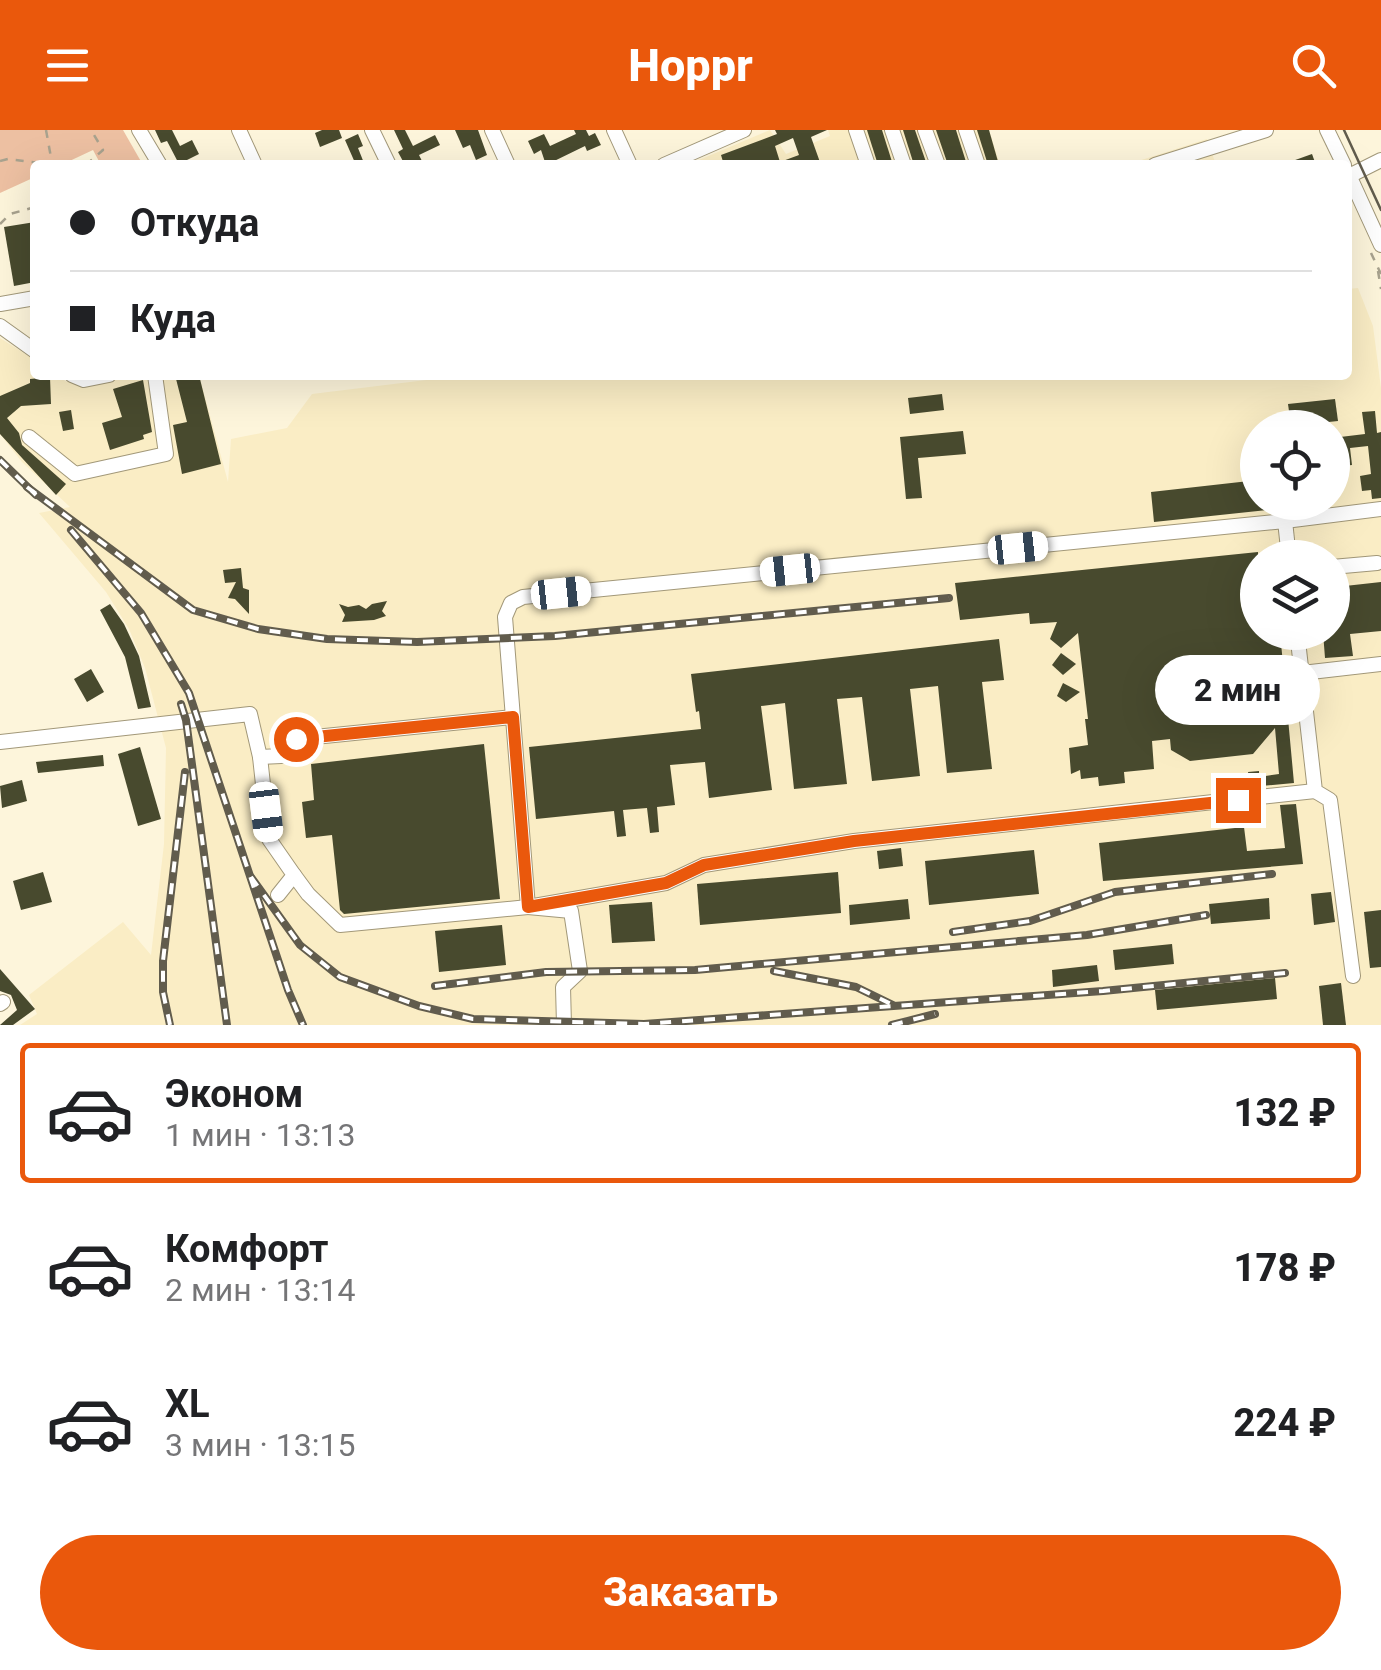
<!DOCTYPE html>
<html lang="ru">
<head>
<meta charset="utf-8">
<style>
	:root { --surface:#fff; --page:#f2f2f2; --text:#202124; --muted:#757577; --line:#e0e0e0; --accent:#ea580c }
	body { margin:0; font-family:Roboto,sans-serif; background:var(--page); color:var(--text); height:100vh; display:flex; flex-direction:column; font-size:38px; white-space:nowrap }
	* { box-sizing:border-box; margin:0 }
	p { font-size:32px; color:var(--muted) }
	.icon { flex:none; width:55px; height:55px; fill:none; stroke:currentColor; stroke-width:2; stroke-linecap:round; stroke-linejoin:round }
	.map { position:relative; height:895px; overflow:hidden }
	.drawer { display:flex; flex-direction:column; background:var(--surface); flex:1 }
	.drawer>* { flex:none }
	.banner { position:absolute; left:30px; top:30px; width:1322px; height:220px; border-radius:10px; box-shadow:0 10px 40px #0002; display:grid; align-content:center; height:220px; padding:0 40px; background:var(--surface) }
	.controls { position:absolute; left:1240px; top:280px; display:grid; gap:20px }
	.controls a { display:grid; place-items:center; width:110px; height:110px; border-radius:50%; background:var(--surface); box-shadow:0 10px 40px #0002; font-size:50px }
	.end { position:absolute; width:45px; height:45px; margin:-22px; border:12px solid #ea580c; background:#fff; box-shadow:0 0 0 5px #fff }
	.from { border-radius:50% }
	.bubble { position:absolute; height:70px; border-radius:35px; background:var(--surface); box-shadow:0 10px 40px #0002; font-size:32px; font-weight:800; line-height:70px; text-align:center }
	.car { position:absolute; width:30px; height:60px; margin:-30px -15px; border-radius:12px; box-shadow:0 0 8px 2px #0007; background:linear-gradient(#fff 24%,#345 0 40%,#fff 0 76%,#345 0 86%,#fff 0) }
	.banner b { display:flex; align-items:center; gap:35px; height:95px; font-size:38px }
	.banner b+b { border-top:2px solid var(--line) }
	.banner i { width:25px; height:25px; background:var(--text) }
	ul { padding:18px 0 0; list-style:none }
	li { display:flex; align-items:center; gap:30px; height:140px; margin:0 20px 15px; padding:0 20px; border:5px solid transparent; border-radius:10px }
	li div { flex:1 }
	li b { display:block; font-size:38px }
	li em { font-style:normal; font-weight:800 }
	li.on { border-color:var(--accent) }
	li>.icon { width:90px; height:90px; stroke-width:1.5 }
	.cta { display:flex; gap:20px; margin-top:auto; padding:20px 40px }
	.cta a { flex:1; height:115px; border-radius:60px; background:var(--accent); color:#fff; font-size:40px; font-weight:800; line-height:115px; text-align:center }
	header { display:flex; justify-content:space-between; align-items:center; height:130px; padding:0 40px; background:var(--accent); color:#fff; font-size:45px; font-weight:800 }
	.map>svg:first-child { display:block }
	.built { fill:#faedc5; fill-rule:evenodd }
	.green { fill:#edc0a2 }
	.building { fill:#484a2e; fill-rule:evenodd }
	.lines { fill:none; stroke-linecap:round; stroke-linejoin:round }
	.minor-casing { stroke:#a29879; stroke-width:16 }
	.path { stroke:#a8a28e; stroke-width:2.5; stroke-dasharray:8 8; stroke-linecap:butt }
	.minor { stroke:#fff; stroke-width:14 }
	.tram { stroke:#615c4d; stroke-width:2.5 }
	.rail-casing { stroke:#615c4d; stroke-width:8 }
	.rail { stroke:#fff; stroke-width:4; stroke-dasharray:11; stroke-linecap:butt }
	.route { stroke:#ea580c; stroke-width:12 }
</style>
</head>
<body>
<header><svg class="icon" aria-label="menu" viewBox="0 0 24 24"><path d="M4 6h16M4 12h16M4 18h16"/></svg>Hoppr<svg class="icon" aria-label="search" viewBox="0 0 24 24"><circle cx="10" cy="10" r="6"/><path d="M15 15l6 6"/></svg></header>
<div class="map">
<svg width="1381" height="895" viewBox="0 0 1381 895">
	<rect width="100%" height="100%" fill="#fdf5db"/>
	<g class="built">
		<polygon points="770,0 786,24 830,6 828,0 989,0 1000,35 687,35"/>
		<polygon points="1207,9 1216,35 1126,35"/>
		<path d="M1358 158 1373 196 1381 258V895H20L37 884 29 865 123 792 151 825 164 714 166 618 145 538 129 499 106 462 39 383 70 377 22 332 0 304V208L35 230V245H56L67 252V245H199L228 352 231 309 287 298 312 264 467 245H1348V159ZM1258 298H1332V372H1258ZM1258 428H1332V502H1258Z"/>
	</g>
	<polygon class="green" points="0,0 123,0 143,35 101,35 93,20 61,35 35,35 35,47 0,63"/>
	<g class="building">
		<polygon points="155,0 172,0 180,16 192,10 199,24 179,34 167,11 161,13"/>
		<polygon points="322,0 339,0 342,8 320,17 315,3"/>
		<polygon points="394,0 405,0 413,16 435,5 440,15 419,25 424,35 405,35 398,22 403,19"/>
		<polygon points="455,0 478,0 487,25 476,30 470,15 463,18"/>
		<polygon points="574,0 586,0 589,6 595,3 601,15 587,21 585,16 546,35 541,20 534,24 528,11 544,4 550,16 576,4"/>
		<path d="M775 0H827L811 7 821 35H724L721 25 777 4ZM793 8 799 25 780 32 775 16Z"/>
		<polygon points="867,0 882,0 893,35 878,35"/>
		<polygon points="903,0 915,0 927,35 914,35"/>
		<polygon points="936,0 956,0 967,35 948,35"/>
		<polygon points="977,0 989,0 999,35 988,35"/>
		<polygon points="358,4 363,16 358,18 364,33 356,35 345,10"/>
		<polygon points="1312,24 1316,35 1284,35 1284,34"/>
		<polygon points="35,92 35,152 14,156 4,97"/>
		<polygon points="175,245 199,245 221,334 182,344 173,295 187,292"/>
		<polygon points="50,247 51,274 21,276 7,288 19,303 22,315 66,354 56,365 0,304 0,266 30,253 30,249"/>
		<polygon points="143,250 152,302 143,305 144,309 110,320 102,293 122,287 113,259"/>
		<polygon points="942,264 944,280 910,284 908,268"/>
		<polygon points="1335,269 1338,291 1291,296 1288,274"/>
		<polygon points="71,280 74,299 63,301 59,282"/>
		<polygon points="1375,281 1377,303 1381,302 1381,368 1372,369 1371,360 1362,361 1360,346 1371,344 1368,316 1350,318 1352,335 1332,337 1332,308 1365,304 1362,282"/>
		<polygon points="963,301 966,324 918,328 922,368 906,369 900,307"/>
		<polygon points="1258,350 1258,372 1276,372 1276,379 1154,392 1151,362"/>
		<polygon points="1258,422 1258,502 1280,502 1294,653 1250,657 1248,642 1259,641 1259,647 1279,644 1275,598 1253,624 1190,631 1171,620 1170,609 1152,611 1154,639 1124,642 1125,653 1099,656 1098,647 1081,649 1080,640 1071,644 1069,618 1088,615 1085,589 1088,589 1078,503 1061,518 1050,509 1057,492 1030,494 1029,483 960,490 955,453"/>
		<polygon points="241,438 243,458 249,460 249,484 235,469 228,468 236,452 225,453 223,440"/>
		<polygon points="1345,448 1345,456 1381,452 1381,501 1350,504 1353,526 1325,528 1323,502 1332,502 1332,449"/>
		<polygon points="387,471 382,481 386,486 374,490 342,492 345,485 339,474 348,477 359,475 366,479 372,474"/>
		<polygon points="110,474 124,494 139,526 151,577 138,579 125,527 100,480"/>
		<polygon points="999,509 1004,550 982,552 992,639 947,643 938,556 910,559 920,646 872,651 862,567 837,569 847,654 794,659 785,573 761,576 772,660 709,668 705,632 670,635 675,675 657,677 659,702 650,703 647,678 623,680 626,706 617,707 614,681 536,689 529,617 701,599 699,581 696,582 691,544"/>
		<polygon points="1061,523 1076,534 1063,545 1052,535"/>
		<polygon points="91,539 104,562 87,572 74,549"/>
		<polygon points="1063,553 1080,562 1066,572 1057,566"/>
		<polygon points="484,614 500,769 344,784 340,780 332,705 306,708 302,672 314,670 311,634"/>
		<polygon points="140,617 161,689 138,696 118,624"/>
		<polygon points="103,625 104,636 38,643 36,632"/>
		<polygon points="22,650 27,671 2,678 0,656"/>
		<polygon points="1296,674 1303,734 1103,751 1099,713 1244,697 1247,721 1285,718 1280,675"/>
		<polygon points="901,718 903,736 879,739 877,721"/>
		<polygon points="1034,720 1039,764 929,775 925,731"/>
		<polygon points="43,742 52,772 21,780 13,751"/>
		<polygon points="838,742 841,783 700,795 697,754"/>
		<polygon points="1331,762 1335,792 1314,795 1311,764"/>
		<polygon points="1269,768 1270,789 1211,794 1209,774"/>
		<polygon points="908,769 910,789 850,795 849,775"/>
		<polygon points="652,772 655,811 612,813 609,775"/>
		<polygon points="1381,780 1381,837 1370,838 1364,782"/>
		<polygon points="502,795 506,835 439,842 435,801"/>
		<polygon points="1172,814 1174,834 1115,840 1113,820"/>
		<polygon points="1097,835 1099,851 1053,857 1052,840"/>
		<polygon points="0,839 35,879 13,895 0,895 17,880 11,865 0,861"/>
		<polygon points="1275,848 1277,869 1157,880 1155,860"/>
		<polygon points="1341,853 1346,895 1323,895 1319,856"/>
	</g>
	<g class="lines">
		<g class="minor-casing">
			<g id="minor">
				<polyline points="139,0 160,35"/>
				<polyline points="239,0 255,35"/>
				<polyline points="372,0 389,35"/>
				<polyline points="492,0 508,35"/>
				<polyline points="614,0 630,35"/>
				<polyline points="856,0 868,35"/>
				<polyline points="892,0 904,35"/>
				<polyline points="925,0 938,35"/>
				<polyline points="966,0 978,35"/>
				<polyline points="1327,0 1344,35"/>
				<polyline points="664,35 744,0"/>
				<polyline points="1155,35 1266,0"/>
				<polyline points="1348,43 1381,115"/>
				<polyline points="1349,46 1381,30"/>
				<polyline points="0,174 35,168"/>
				<polyline points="0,196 35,221"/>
				<polyline points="72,245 84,250 109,245"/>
				<polyline points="29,307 75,344 166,324 155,245"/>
				<polyline points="1285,391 1381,379"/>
				<polyline points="1332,437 1377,433"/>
				<polyline points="1297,502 1315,661 1330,670 1353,846"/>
				<polyline points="1302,543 1381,534"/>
				<polyline points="0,612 250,584 260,627 281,626 295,609 513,587"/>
				<polyline points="260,627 269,709 294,745 278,765"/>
				<polyline points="294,745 308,764 340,795 528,777 666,753 704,735 854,711 1315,661"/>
				<polyline points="0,874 3,872"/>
				<polyline points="564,895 563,857 580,841 571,781 528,777 505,487 511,473 523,467 1285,391 1289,428"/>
			</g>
		</g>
		<g class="path">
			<polyline points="46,0 52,33"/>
			<polyline points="0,31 8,29 55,35"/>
			<polyline points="86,35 103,20 91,0"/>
			<polyline points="0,94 10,84 35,77"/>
			<polyline points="1371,123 1381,144"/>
			<polyline points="1378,141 1381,159"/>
		</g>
		<use href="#minor" class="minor"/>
		<polyline class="tram" points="1344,0 1381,80"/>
		<g class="rail-casing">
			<g id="rail">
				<polyline points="0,330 36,365"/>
				<polyline points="27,357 193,480 258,499 327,509 417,512 555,506 949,468"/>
				<polyline points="71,400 141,483 189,563 288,860 303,895"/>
				<polyline points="181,574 186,590 227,895"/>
				<polyline points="251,747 300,815 340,847 419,876 473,889 644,894 1103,861 1285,843"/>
				<polyline points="953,802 1030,791 1115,762 1272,744"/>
				<polyline points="774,841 856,857 893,875"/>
				<polyline points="435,856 546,842 695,840 1087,805 1206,785"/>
				<polyline points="170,895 163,862 163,831 185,642"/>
				<polyline points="892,895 935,884"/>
			</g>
		</g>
		<use href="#rail" class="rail"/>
	</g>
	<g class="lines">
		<polyline class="route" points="296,609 513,587 528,777 666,753 704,735 854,711 1238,670"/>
	</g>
</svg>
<div class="controls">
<a><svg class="icon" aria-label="locate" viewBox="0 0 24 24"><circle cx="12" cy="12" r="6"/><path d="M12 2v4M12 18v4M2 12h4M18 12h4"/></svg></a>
<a><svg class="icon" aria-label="layers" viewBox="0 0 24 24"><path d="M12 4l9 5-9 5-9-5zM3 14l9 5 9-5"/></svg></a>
</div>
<i class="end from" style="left:296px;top:609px"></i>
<i class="end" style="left:1238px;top:670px"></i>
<div class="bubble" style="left:1155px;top:525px;width:165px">2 мин</div>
<i class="car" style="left:1018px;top:418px;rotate:84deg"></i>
<i class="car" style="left:790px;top:440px;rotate:264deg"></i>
<i class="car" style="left:561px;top:463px;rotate:84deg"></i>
<i class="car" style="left:266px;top:682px;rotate:173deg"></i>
<div class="banner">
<b><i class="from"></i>Откуда</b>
<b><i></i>Куда</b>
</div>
</div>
<section class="drawer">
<ul>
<li class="on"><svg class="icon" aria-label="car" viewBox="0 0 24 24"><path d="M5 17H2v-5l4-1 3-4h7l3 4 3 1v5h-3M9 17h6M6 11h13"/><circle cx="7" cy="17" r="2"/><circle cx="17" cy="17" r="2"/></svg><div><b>Эконом</b><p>1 мин · 13:13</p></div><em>132 ₽</em></li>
<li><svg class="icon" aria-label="car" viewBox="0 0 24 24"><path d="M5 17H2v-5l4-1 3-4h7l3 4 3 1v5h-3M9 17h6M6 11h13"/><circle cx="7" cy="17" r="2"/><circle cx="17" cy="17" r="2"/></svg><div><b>Комфорт</b><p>2 мин · 13:14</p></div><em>178 ₽</em></li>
<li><svg class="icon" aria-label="car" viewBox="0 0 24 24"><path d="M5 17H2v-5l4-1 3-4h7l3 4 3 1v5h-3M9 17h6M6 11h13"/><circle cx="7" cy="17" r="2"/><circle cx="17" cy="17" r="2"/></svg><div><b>XL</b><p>3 мин · 13:15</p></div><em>224 ₽</em></li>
</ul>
<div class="cta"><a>Заказать</a></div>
</section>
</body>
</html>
